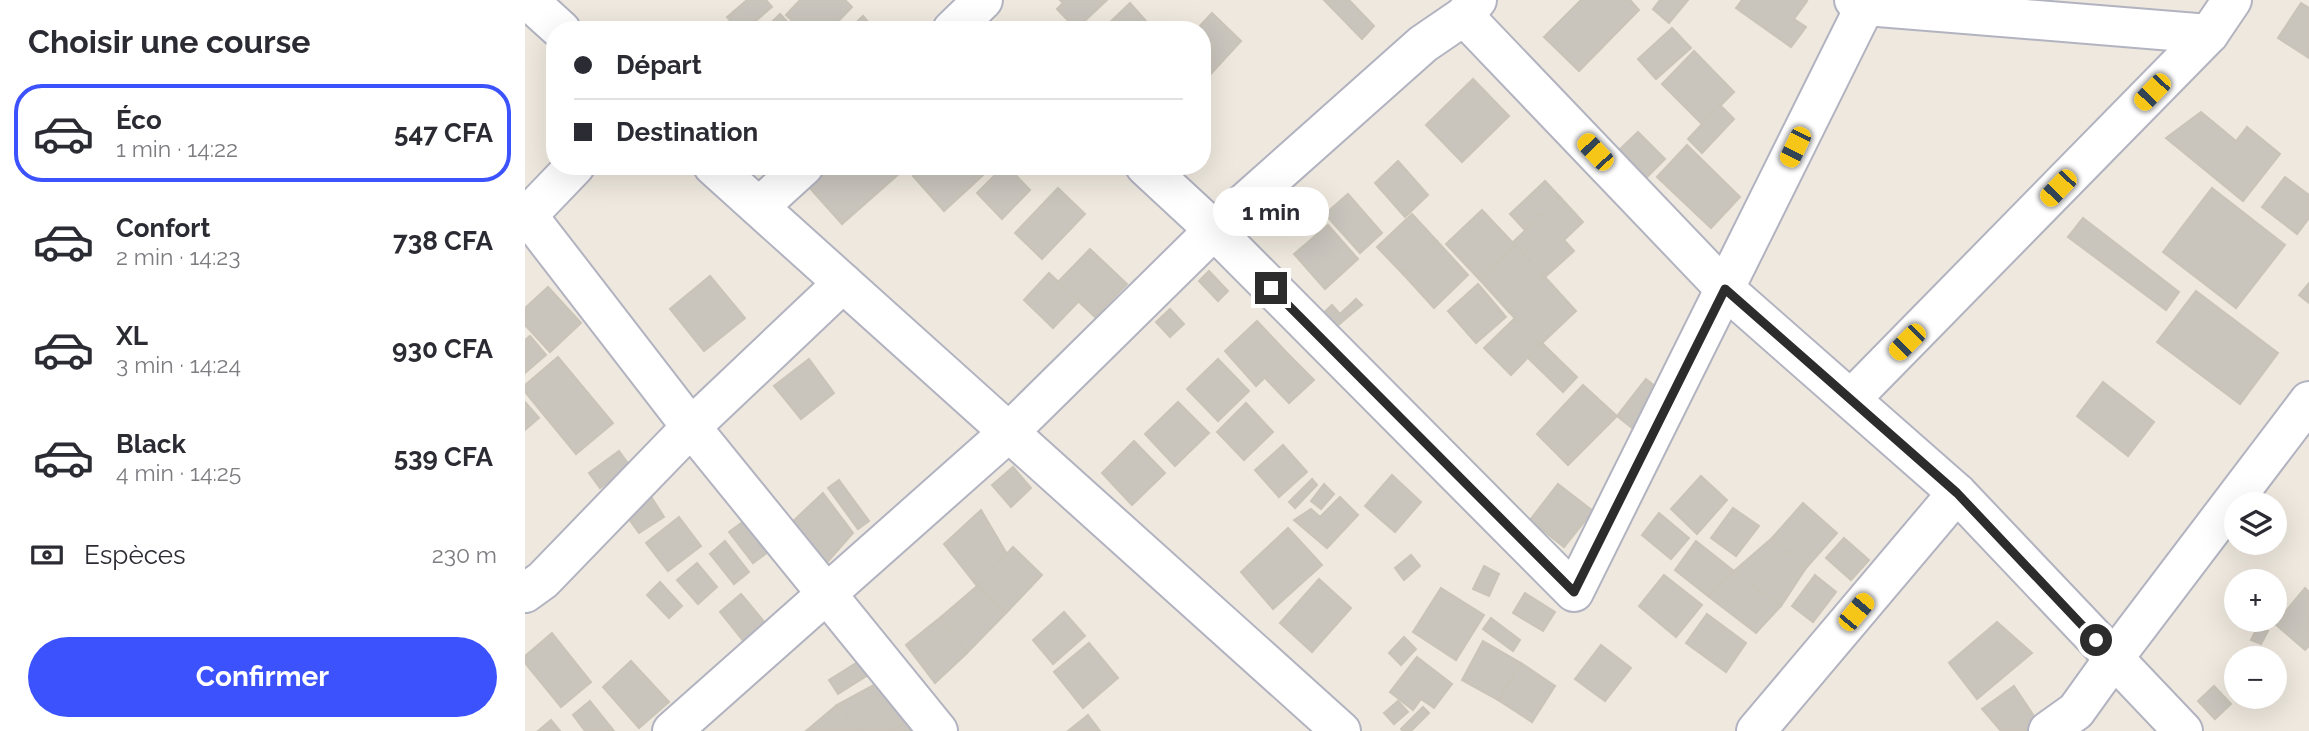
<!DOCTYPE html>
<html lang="fr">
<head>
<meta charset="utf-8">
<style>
	:root { --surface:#fff; --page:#f2f2f3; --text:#2b2b33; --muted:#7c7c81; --line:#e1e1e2; --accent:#3b52fd }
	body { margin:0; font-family:Raleway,sans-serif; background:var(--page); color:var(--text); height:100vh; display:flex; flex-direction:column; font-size:26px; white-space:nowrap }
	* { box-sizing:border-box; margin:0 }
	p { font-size:23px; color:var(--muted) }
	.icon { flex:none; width:38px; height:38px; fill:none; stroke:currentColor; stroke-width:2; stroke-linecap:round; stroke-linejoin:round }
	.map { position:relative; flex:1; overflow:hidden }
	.drawer { display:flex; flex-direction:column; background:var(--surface); width:525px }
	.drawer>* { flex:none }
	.hud { position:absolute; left:21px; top:21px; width:665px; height:154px; border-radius:28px; box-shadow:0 7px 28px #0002; display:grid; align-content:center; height:154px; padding:0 28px; background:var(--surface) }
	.fabs { position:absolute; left:1699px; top:492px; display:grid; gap:14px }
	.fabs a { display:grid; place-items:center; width:63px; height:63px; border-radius:50%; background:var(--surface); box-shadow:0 7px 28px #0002; font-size:35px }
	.end { position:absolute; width:32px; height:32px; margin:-16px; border:9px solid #2c2c2c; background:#fff; box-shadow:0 0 0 4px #fff }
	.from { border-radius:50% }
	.bubble { position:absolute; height:49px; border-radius:24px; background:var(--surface); box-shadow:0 7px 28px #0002; font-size:23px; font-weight:700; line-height:49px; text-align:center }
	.car { position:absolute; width:21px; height:42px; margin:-21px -10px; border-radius:9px; box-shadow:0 0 5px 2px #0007; background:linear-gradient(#f5c518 24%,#345 0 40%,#f5c518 0 76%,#345 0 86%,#f5c518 0) }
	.hud b { display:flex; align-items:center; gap:24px; height:66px; font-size:26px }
	.hud b+b { border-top:2px solid var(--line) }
	.hud i { width:18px; height:18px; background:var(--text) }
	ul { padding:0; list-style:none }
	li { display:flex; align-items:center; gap:21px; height:98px; margin:0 14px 10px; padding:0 14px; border:4px solid transparent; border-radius:28px }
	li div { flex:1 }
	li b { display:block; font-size:26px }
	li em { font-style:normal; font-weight:700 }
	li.current { border-color:var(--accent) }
	li>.icon { width:63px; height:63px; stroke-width:1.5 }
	h2 { padding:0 28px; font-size:32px; line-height:84px }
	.pay { display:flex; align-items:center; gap:18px; height:77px; padding:0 28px; font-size:26px }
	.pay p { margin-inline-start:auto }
	.button { display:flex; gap:14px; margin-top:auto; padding:14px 28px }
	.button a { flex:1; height:80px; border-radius:42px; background:var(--accent); color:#fff; font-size:28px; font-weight:700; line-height:80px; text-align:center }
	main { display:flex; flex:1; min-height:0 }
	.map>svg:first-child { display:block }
	.building { fill:#c9c5bd; stroke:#c9c4b7; stroke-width:2 }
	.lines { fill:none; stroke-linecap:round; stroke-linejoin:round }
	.minor-casing { stroke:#b2b3c0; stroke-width:42 }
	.minor { stroke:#fff; stroke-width:38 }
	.route { stroke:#2c2c2c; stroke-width:9 }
</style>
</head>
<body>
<main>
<section class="drawer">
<h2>Choisir une course</h2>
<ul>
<li class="current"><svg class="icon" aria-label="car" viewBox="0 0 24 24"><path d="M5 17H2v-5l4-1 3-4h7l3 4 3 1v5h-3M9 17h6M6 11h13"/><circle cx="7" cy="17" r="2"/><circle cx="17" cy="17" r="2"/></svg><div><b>Éco</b><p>1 min · 14:22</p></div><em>547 CFA</em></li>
<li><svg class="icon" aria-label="car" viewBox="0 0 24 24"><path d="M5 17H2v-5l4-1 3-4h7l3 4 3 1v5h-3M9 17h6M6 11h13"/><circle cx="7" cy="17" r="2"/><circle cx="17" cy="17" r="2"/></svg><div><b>Confort</b><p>2 min · 14:23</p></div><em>738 CFA</em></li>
<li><svg class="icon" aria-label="car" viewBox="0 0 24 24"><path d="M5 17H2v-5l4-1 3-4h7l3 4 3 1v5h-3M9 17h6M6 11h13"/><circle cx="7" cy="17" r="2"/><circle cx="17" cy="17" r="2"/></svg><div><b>XL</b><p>3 min · 14:24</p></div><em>930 CFA</em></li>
<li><svg class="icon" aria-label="car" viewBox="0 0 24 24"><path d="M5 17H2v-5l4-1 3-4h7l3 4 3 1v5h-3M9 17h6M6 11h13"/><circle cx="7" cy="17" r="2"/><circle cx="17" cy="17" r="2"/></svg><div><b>Black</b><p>4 min · 14:25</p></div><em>539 CFA</em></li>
</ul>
<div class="pay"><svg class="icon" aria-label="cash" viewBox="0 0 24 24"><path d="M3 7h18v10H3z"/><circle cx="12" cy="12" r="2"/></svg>Espèces<p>230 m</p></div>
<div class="button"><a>Confirmer</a></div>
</section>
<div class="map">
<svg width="1784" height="731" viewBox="0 0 1784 731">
	<rect width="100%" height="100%" fill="#eee8de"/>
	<g class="building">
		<polygon points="222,0 241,0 247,7 220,30 213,30 202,17"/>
		<polygon points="275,0 320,0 327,7 305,30 277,30 261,15"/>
		<polygon points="535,0 582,0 551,29 532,9 538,3"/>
		<polygon points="799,0 824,0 849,26 837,39"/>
		<polygon points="1056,0 1105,0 1114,10 1054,71 1019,37"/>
		<polygon points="1135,0 1163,0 1144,23 1128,9"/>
		<polygon points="1217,0 1280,0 1282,1 1269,19 1281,27 1266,47 1211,8"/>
		<polygon points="605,3 629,30 577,30"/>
		<polygon points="1776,3 1784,8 1784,58 1753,38"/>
		<polygon points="687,13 716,41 683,77 677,71 677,30 671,30"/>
		<polygon points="255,14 270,30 239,30"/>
		<polygon points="338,16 350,30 323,30"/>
		<polygon points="1147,28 1166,48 1131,79 1113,59"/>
		<polygon points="1169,51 1209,92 1177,124 1137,84"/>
		<polygon points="948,79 984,116 937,162 901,125"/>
		<polygon points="1195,105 1209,119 1177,153 1163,139"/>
		<polygon points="1676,112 1711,141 1722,127 1755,154 1718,201 1641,138"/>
		<polygon points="1113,132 1140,159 1119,180 1092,152"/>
		<polygon points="1162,145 1215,197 1186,228 1132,177"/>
		<polygon points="873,161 903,195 880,217 850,183"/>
		<polygon points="308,166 372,166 376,172 317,224 284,187"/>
		<polygon points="398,166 468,166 419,211 388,176"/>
		<polygon points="479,166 482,166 505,190 477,219 452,193"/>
		<polygon points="1760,177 1784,195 1784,218 1772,234 1737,207"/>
		<polygon points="1020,181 1035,197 1000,230 985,214"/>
		<polygon points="533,188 560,214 517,259 490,233"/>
		<polygon points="1687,188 1760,245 1711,308 1638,252"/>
		<polygon points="823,194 857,233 835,253 800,214"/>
		<polygon points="1035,197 1058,222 1039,240 1049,251 1020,277 988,242"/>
		<polygon points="957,210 990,245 954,279 921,244"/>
		<polygon points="887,214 912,241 878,274 852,247"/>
		<polygon points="1558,218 1654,292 1641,310 1543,237"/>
		<polygon points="803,225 833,259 800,289 769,254"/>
		<polygon points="912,241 943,275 909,308 878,274"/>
		<polygon points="990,245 1020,277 984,312 954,279"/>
		<polygon points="565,249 602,284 570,317 533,282"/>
		<polygon points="684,271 703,291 693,301 674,281"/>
		<polygon points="524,273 554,301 528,328 499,300"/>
		<polygon points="185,276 220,318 179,351 145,309"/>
		<polygon points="1020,277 1051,311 1015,345 984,312"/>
		<polygon points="1784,283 1784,303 1774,295"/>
		<polygon points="953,284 981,317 951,343 923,311"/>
		<polygon points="23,287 56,323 25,352 0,325 0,308"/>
		<polygon points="1671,291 1753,353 1715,404 1632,342"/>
		<polygon points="831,299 837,305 805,332 793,318 807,305 815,314"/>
		<polygon points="645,309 659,324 645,337 631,322"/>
		<polygon points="990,318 1015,345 1017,343 986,375 959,348"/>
		<polygon points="732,321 764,355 731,386 700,351"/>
		<polygon points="5,336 21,355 0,373 0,340"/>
		<polygon points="1017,343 1052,377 1038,392 1003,358"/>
		<polygon points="764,355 789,380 764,403 740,378"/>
		<polygon points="33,357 88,423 51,454 0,392 0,385"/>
		<polygon points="284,359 309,393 276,419 249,386"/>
		<polygon points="693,359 724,391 693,421 662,389"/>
		<polygon points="1121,379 1146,399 1116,435 1092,416"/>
		<polygon points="1578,382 1629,422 1603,456 1552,416"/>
		<polygon points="1058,385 1092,416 1043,465 1012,434"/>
		<polygon points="0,402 14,418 0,430"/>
		<polygon points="653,402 684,433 650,466 620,434"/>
		<polygon points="721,403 748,432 719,460 692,432"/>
		<polygon points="609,441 640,473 607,505 577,473"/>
		<polygon points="758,445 782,472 754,497 730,470"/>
		<polygon points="94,451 105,466 75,488 64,473"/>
		<polygon points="488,467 506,488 486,507 467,485"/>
		<polygon points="867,475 896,502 870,532 840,506"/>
		<polygon points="1176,476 1202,500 1172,534 1146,509"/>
		<polygon points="787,479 792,485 770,508 764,502"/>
		<polygon points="314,480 344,521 333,529 303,488"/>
		<polygon points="799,484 809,494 796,509 786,501"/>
		<polygon points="1033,484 1068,511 1039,547 1005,520"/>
		<polygon points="298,493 328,533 299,566 266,523"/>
		<polygon points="815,497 833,515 802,548 769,520 786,509 795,517"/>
		<polygon points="127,498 139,517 114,533 101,515"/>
		<polygon points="1278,503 1312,533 1281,568 1247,538"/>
		<polygon points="1208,508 1234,526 1211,556 1186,538"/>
		<polygon points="456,510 482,554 452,586 419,544"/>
		<polygon points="1134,513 1164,538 1146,559 1117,535"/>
		<polygon points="154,517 176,546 143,571 121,543"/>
		<polygon points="219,521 243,552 228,563 204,532"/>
		<polygon points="763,528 797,565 748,609 716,572"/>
		<polygon points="1247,538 1281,568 1256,606 1209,571"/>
		<polygon points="1319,538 1344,560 1326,580 1301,558"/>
		<polygon points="200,541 224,572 209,584 185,554"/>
		<polygon points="1171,541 1209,571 1184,597 1150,570"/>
		<polygon points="488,547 517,575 481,613 452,586"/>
		<polygon points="886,555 895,566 879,580 870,568"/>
		<polygon points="172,563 192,587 173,604 152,580"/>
		<polygon points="959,566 974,574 964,596 948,589"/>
		<polygon points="1209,571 1256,606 1231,633 1184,597"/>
		<polygon points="1139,575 1177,605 1151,637 1114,606"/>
		<polygon points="1290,575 1311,592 1288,622 1267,606"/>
		<polygon points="794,579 826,608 787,652 755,623"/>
		<polygon points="135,582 157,606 144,618 122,595"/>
		<polygon points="452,586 481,613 442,653 416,617"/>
		<polygon points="916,588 959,615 931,660 888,632"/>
		<polygon points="1780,588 1784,592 1784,646 1780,650 1750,624"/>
		<polygon points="1000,593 1030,612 1018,631 988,613"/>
		<polygon points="216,594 246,630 224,648 195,612"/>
		<polygon points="539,612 560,636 528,664 508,640"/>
		<polygon points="1182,614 1221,643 1201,672 1161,643"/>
		<polygon points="416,617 442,653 410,683 381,645"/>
		<polygon points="966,618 995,640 988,651 958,629"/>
		<polygon points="1472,622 1507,653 1452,699 1424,663"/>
		<polygon points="1733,626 1743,631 1736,644 1726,640"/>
		<polygon points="27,633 66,682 36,707 0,663 0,656"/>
		<polygon points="879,637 891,649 876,665 864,653"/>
		<polygon points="958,641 996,663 973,700 937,680"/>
		<polygon points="564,643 593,678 558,708 529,672"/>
		<polygon points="1076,645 1106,668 1080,701 1050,679"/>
		<polygon points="892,657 927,684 909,708 896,699 888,710 865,692"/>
		<polygon points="339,658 348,672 313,694 304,680"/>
		<polygon points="106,661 144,702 114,728 78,687"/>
		<polygon points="996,663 1030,686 1007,722 973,700"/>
		<polygon points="356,681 384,719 367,731 335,731 312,705"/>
		<polygon points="1489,686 1513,722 1500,731 1476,731 1457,709"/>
		<polygon points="1689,686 1706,704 1690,719 1673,701"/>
		<polygon points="65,701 89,731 60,731 48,715"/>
		<polygon points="873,701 883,712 869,724 859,713"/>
		<polygon points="312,705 335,731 281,731"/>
		<polygon points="898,707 904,713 886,731 878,731 876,729"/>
		<polygon points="563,715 575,731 543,731"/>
		<polygon points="384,719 394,731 367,731"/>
		<polygon points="26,720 35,731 13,731"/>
	</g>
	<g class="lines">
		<g class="minor-casing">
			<g id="minor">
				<polyline points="3,0 36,30"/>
				<polyline points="1329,0 1341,6 1684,34"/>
				<polyline points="939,16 1200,289 1432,493 1658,731"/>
				<polyline points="427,30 458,0"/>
				<polyline points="188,166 816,731"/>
				<polyline points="620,166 689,230 1049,592 1343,0"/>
				<polyline points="234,207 279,166"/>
				<polyline points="0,212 166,427 413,731"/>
				<polyline points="0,218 50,166"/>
				<polyline points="1326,399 1684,34 1707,0"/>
				<polyline points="0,593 18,580 166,427 318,283"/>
				<polyline points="147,731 484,432 689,230 898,44 939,16 952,0"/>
				<polyline points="1231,731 1432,493"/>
				<polyline points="1523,731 1551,711 1589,658 1784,401"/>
			</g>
		</g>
		<use href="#minor" class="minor"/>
	</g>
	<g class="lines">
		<polyline class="route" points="746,288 1049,592 1200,289 1432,493 1571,640"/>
	</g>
</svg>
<div class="fabs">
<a><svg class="icon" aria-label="layers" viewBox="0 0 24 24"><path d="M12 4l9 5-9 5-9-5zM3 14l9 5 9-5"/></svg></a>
<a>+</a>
<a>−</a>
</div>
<i class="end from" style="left:1571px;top:640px"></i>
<i class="end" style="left:746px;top:288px"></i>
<div class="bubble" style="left:688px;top:187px;width:116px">1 min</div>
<i class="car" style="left:1627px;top:92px;rotate:224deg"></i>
<i class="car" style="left:1270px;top:147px;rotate:206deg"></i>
<i class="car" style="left:1070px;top:152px;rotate:317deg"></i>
<i class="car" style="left:1533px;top:188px;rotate:224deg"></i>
<i class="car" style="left:1382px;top:342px;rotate:225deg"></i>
<i class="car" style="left:1331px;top:612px;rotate:40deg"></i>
<div class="hud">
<b><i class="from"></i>Départ</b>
<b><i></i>Destination</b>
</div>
</div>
</main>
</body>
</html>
